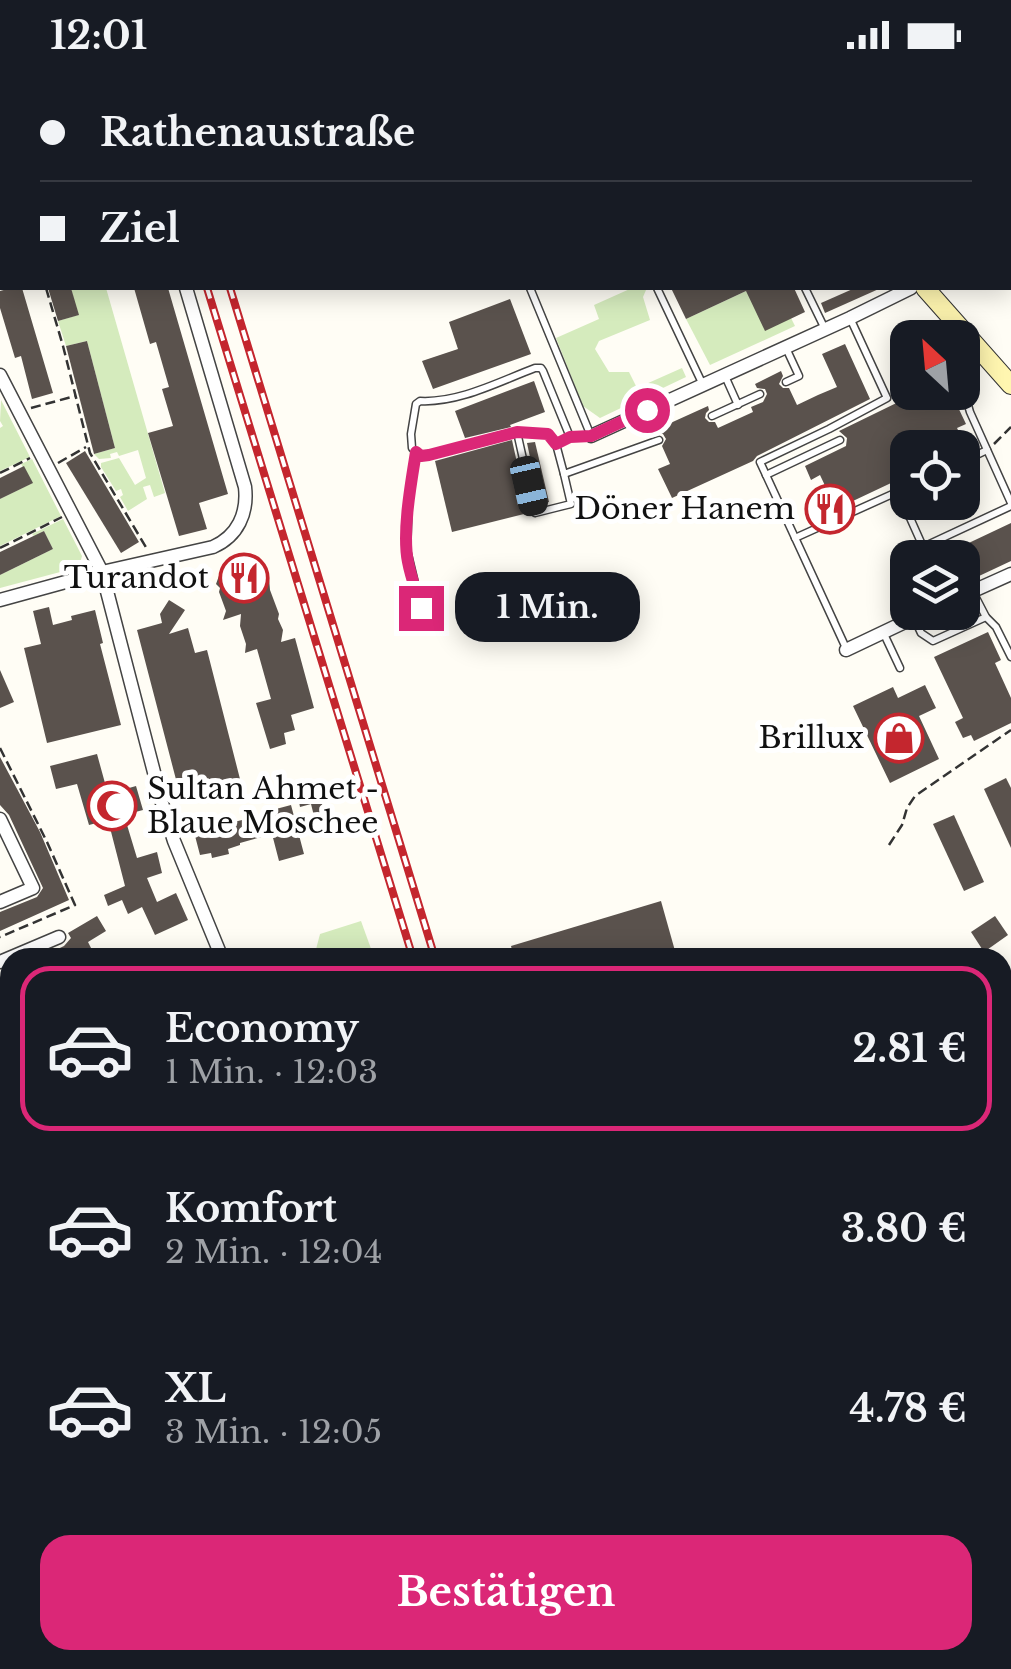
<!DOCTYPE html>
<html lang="de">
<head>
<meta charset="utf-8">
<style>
	:root { --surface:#171b24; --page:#20242c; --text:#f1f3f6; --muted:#9ea1a6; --line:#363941; --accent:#db2777 }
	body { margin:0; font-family:"Libre Baskerville",serif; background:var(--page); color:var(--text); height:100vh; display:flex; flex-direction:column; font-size:38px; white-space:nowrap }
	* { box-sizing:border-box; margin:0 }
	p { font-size:32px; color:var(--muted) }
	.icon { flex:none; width:55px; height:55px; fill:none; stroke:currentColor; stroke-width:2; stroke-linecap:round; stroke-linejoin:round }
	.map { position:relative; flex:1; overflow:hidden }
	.panel { position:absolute; left:0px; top:878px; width:1012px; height:722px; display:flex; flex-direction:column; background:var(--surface); border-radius:30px 30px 0 0; box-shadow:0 5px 25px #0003 }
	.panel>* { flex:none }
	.hud { position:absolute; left:0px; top:0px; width:1012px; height:220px; box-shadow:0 5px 25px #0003; display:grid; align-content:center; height:220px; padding:0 40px; background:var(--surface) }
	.needle { width:65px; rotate:334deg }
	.tools { position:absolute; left:890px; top:250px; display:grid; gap:20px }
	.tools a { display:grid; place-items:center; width:90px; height:90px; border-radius:20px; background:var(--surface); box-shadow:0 5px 25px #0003; font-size:50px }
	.end { position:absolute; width:45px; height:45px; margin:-22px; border:12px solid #db2777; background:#fff; box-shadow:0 0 0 5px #fff }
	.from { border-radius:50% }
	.bubble { position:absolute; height:70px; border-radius:30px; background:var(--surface); box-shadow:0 5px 25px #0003; font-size:32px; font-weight:700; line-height:70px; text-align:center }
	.car { position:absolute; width:30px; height:60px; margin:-30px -15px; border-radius:12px; box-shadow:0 0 8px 2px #0007; background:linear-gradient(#222 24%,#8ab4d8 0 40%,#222 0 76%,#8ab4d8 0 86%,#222 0) }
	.hud b { display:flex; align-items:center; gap:35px; height:95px; font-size:38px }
	.hud b+b { border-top:2px solid var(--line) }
	.hud i { width:25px; height:25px; background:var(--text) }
	ul { padding:18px 0 0; list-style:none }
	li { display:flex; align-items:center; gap:30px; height:165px; margin:0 20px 15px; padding:0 20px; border:5px solid transparent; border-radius:30px }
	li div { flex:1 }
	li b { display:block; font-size:38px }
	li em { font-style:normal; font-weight:700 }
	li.selected { border-color:var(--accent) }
	li>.icon { width:90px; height:90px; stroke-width:1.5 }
	.primary-button { display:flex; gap:20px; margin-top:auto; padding:20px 40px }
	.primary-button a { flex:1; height:115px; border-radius:30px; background:var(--accent); color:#fff; font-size:40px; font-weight:700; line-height:115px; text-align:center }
	.status { display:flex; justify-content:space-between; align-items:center; height:70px; padding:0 50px; background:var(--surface); direction:ltr }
	.status svg { height:28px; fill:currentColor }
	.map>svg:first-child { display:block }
	.green { fill:#d5ebbd }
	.pitch { fill:#e6f2cf }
	.building { fill:#5a524d }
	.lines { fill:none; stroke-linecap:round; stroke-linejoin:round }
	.lane-casing { stroke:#444; stroke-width:9 }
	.street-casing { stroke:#444; stroke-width:15 }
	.secondary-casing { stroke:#333; stroke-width:20 }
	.primary-casing { stroke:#222; stroke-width:22 }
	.path { stroke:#333; stroke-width:2.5; stroke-dasharray:10 5; stroke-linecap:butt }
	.lane { stroke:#fff; stroke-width:6 }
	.street { stroke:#fff; stroke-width:12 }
	.secondary { stroke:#fff6b0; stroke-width:18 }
	.primary { stroke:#f9d66b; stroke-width:20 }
	.rail-casing { stroke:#c4262e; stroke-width:8 }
	.rail { stroke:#fff; stroke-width:4; stroke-dasharray:11; stroke-linecap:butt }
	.route { stroke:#db2777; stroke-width:12 }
	.labels { text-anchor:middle; stroke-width:10; stroke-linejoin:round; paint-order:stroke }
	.poi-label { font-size:30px; fill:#111; stroke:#fff; text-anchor:end }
</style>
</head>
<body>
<div class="status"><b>12:01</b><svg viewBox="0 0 49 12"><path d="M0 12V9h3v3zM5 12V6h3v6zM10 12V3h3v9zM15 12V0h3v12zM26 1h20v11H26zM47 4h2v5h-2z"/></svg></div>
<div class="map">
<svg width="1011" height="1599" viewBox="0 0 1011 1599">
	<rect width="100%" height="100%" fill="#fffdf5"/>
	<g class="green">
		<polygon points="71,218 106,218 165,423 154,427 150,415 143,417 147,429 128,441 120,427 123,425 121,419 116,421 101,397 101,393 119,388 135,415 146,408 138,380 119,386 117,382 110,384 111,388 99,389 94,384 115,378 87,271 66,276 58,251 78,245"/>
		<polygon points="632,218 645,218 646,220 643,227 650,250 599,271 595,279 609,302 629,302 637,318 682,298 686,307 600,348 583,336 556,268 599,249 594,235"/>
		<polygon points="746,221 791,248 795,256 710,295 686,249"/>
		<polygon points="1,330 30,387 0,401 0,358 3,356 0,351"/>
		<polygon points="32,389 61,446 0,476 0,429 32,413 21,394"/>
		<polygon points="63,449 82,486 79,497 0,518 0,505 53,479 44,461 34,466 32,464"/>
		<polygon points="361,851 374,887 314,887 320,864"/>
		<polygon points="682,1590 729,1590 732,1599 685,1599"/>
	</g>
	<polygon class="pitch" points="309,1590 568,1590 570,1599 309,1599"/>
	<g class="building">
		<polygon points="11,218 22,218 53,323 32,329 21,286 15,288 0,238 0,221"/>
		<polygon points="48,218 71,218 79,245 58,251"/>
		<polygon points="134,218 168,218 228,424 199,433 207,459 179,466 148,363 173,356 162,319 169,317 156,272 150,274"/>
		<polygon points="671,218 794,218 805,242 765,261 746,221 686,249"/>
		<polygon points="855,218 881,218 825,243 821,233"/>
		<polygon points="510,229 531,284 433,319 422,291 458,279 449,252"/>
		<polygon points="87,271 115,378 94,384 66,276"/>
		<polygon points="845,274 870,329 757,386 753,391 672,428 658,399 670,394 662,376 666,369 663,364 656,364 655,360 708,336 709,340 706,343 705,348 709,352 715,352 718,358 753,342 751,337 763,332 767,324 765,319 757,318 755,314 781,301 783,306 779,314 783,318 789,318 797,335 818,325 837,317 822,284"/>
		<polygon points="534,311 545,342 510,355 511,357 465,368 455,341"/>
		<polygon points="919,322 940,322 947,338 956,333 966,354 957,358 967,378 908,378 908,405 836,439 820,405 811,410 805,396 846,376 847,368 839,361"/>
		<polygon points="512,370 528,443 452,462 435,391"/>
		<polygon points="535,372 549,432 540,435 527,373"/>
		<polygon points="85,381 139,472 121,483 66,393"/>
		<polygon points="24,396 33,413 0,429 0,408"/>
		<polygon points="972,408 980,424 962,433 962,412"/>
		<polygon points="1011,453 1011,491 962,514 962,488 937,488"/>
		<polygon points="44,461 53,479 0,505 0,482"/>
		<polygon points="262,496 266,500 266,505 269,508 270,520 279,544 278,549 283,560 281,572 295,568 314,638 291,645 295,660 284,663 286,674 270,679 256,633 271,629 257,579 245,583 246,574 240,556 241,544 223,550 226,541 219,522 220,518 216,514 220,503 226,501 229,505"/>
		<polygon points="169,530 185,540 169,564 188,558 195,583 207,580 240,709 210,717 209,713 179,721 137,560 162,553 160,544"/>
		<polygon points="49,537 53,555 72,550 71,546 95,540 103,573 100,574 121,655 47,673 24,578 41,574 33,541"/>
		<polygon points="988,562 1001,590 995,593 1011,628 1011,653 974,671 971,665 963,668 955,652 963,648 934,587"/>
		<polygon points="0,600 14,632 0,638"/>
		<polygon points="925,615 936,638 919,646 939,689 890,713 853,636 893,617 898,628"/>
		<polygon points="97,684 108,724 136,716 143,740 124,745 137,788 157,782 162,803 147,808 157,832 176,823 188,850 155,865 142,837 128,844 122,830 108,836 104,825 125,816 108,750 89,755 77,714 56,719 50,696"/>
		<polygon points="0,687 40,762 69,830 0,861 0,842 37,827 43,818 9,745 0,735"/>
		<polygon points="1006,708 1011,718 1011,778 984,719"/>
		<polygon points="318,721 326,747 324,747 326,752 316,754 311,734 300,737 298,726"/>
		<polygon points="291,735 304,784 279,791 272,764 240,773 240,775 228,779 229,784 212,788 211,783 200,785 194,762 262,745 261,743"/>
		<polygon points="954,745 984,812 964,821 933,754"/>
		<polygon points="661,831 677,888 514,888 511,876"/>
		<polygon points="97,846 106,861 88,872 96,888 39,888 64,876 71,868 68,863"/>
		<polygon points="995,846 1008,865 984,882 971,862"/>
	</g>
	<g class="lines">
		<g class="lane-casing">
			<g id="lane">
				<polyline points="594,0 595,2"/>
				<polyline points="705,0 706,2"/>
				<polyline points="980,0 983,2"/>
				<polyline points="464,2 465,0"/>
				<polyline points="484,2 484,0"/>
				<polyline points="604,2 609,0"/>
				<polyline points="530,218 591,366 570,367 556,374"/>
				<polyline points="657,218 703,315"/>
				<polyline points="805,218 824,257"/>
				<polyline points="786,278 799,306 786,312"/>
				<polyline points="725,306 738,335"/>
				<polyline points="962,314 970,342 1011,433"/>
				<polyline points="712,346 760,324"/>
				<polyline points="517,362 535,443 571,434 564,404"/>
				<path d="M570 367 543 301 541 298H535C498 312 459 333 420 331L416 334 411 364 412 378 421 387 517 362 549 364 556 374 564 404 659 370"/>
				<polyline points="416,383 409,425 407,480 421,538"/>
				<polyline points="962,392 987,380"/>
				<polyline points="766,405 840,370"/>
				<polyline points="898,421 928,488"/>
				<polyline points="795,468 908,417"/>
				<polyline points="923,477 1011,436"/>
				<polyline points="973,522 986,547 996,557 1011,587"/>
				<polyline points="914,548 921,563 933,571 986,547"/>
				<polyline points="884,564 900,598"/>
				<polyline points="846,578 760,392 829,359 887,328 850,248"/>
				<polyline points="1002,924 1011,936"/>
				<polyline points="1002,1531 1011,1531"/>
			</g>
		</g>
		<g class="street-casing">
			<g id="street">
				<polyline points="121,0 122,2"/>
				<polyline points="1010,133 1011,132"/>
				<polyline points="0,305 102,502 162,733 174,771 222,888"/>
				<polyline points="591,366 850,248 911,218"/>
				<polyline points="962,526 1011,504"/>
				<path d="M0 530 102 502 213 477C238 466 248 443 245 417L186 218"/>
				<polyline points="846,580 926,542"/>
				<polyline points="0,749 33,818 0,832"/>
				<polyline points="0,892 59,867"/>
				<polyline points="1002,916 1011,910"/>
				<polyline points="0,1031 10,1068"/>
				<polyline points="0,1208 10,1207"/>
				<polyline points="1002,1243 1011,1241"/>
				<polyline points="0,1407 10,1409"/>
				<polyline points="773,1590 776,1599"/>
				<polyline points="916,1590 916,1599"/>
				<polyline points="292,1599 293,1590"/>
			</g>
		</g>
		<g class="secondary-casing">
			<g id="secondary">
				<polyline points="760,0 762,2"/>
				<polyline points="925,218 1011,315"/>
			</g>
		</g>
		<g class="primary-casing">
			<g id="primary">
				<polyline points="1002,1461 1011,1461"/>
				<polyline points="0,1480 10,1480"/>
				<polyline points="1002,1482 1011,1482"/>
				<polyline points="0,1501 10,1500"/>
			</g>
		</g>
		<g class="path">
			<polyline points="7,0 7,2"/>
			<polyline points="0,21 2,20"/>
			<polyline points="1010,26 1011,27"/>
			<polyline points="0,89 2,89"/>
			<polyline points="1010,117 1011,116"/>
			<polyline points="1010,150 1011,149"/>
			<polyline points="0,161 2,160"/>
			<polyline points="0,211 2,211"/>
			<polyline points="46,218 63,276 90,383 147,479"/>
			<polyline points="31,338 75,326"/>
			<polyline points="994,374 1011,357"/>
			<polyline points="58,393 86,377"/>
			<polyline points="0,403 30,388"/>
			<polyline points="0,478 62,447"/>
			<polyline points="0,678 47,772 75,835 0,867"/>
			<polyline points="889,775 902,755 907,738 915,726 1011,660"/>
			<polyline points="0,1124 10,1122"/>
			<polyline points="0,1164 10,1164"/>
			<polyline points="0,1262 10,1308"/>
			<polyline points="0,1455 10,1456"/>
			<polyline points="47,1590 48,1599"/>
			<polyline points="128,1590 147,1594 180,1595 180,1590"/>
			<polyline points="585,1590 588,1599"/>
			<polyline points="732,1590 734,1599"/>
		</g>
		<use href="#lane" class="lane"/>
		<use href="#street" class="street"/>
		<use href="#secondary" class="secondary"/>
		<use href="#primary" class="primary"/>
		<g class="rail-casing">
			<g id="rail">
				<polyline points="149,0 150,2"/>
				<polyline points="174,0 175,2"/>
				<polyline points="207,218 413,888"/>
				<polyline points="230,218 435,888"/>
				<polyline points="621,1590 624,1599"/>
				<polyline points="651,1590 654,1599"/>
			</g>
		</g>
		<use href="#rail" class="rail"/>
	</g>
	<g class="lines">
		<path class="route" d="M421 538C417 523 411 508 408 492 402 462 411 413 416 382L421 386 429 385 517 362 548 364 556 374 570 367 591 366 647 340"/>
	</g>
	<defs>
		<g id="restaurant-ring" transform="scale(2.5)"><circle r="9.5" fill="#fff" stroke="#c4262e" stroke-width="1.5"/><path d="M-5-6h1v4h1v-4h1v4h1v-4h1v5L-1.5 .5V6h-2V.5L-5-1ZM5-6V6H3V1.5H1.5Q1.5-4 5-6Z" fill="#c4262e"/></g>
		<g id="shop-ring" transform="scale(2.5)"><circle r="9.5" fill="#fff" stroke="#c4262e" stroke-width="1.5"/><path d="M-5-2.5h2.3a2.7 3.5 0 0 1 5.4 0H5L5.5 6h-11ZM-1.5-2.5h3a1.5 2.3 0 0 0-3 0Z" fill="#c4262e"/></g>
		<g id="mosque-ring" transform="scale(2.5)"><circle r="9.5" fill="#fff" stroke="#c4262e" stroke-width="1.5"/><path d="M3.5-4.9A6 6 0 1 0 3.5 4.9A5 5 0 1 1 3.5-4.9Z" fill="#c4262e"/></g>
	</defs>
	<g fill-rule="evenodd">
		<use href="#restaurant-ring" x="830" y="439"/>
		<use href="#restaurant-ring" x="244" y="508"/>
		<use href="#shop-ring" x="899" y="668"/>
		<use href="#mosque-ring" x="112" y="736"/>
	</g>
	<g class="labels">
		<g class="poi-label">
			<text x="795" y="449">Döner Hanem</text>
			<text x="209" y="518">Turandot</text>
			<text x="864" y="678">Brillux</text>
			<text x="147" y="729" text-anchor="start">Sultan Ahmet -<tspan x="147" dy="34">Blaue Moschee</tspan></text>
		</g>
	</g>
</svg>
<div class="tools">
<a><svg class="needle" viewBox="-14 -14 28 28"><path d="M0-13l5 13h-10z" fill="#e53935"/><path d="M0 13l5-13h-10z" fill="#9ea1a6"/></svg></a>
<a><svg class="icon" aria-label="locate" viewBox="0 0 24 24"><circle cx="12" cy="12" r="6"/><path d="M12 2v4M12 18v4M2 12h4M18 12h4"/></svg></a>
<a><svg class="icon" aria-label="layers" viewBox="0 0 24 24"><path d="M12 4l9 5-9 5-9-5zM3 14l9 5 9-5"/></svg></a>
</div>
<i class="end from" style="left:647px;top:340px"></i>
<i class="end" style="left:421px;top:538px"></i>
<div class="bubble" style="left:455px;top:502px;width:185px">1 Min.</div>
<i class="car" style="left:529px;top:416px;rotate:167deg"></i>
<div class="hud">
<b><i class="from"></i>Rathenaustraße</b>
<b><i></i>Ziel</b>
</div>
<section class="panel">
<ul>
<li class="selected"><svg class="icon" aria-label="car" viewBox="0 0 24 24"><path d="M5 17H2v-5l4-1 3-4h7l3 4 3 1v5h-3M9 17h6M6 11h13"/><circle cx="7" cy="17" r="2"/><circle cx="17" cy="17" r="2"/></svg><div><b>Economy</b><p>1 Min. · 12:03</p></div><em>2.81 €</em></li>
<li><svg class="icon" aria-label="car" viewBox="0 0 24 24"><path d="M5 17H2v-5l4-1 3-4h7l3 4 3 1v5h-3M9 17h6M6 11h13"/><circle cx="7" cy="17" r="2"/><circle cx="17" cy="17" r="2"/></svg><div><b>Komfort</b><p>2 Min. · 12:04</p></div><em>3.80 €</em></li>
<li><svg class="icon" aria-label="car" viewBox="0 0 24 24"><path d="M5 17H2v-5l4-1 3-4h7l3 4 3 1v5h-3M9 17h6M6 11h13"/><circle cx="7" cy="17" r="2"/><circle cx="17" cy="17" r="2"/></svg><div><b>XL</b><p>3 Min. · 12:05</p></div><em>4.78 €</em></li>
</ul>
<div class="primary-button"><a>Bestätigen</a></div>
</section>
</div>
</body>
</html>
